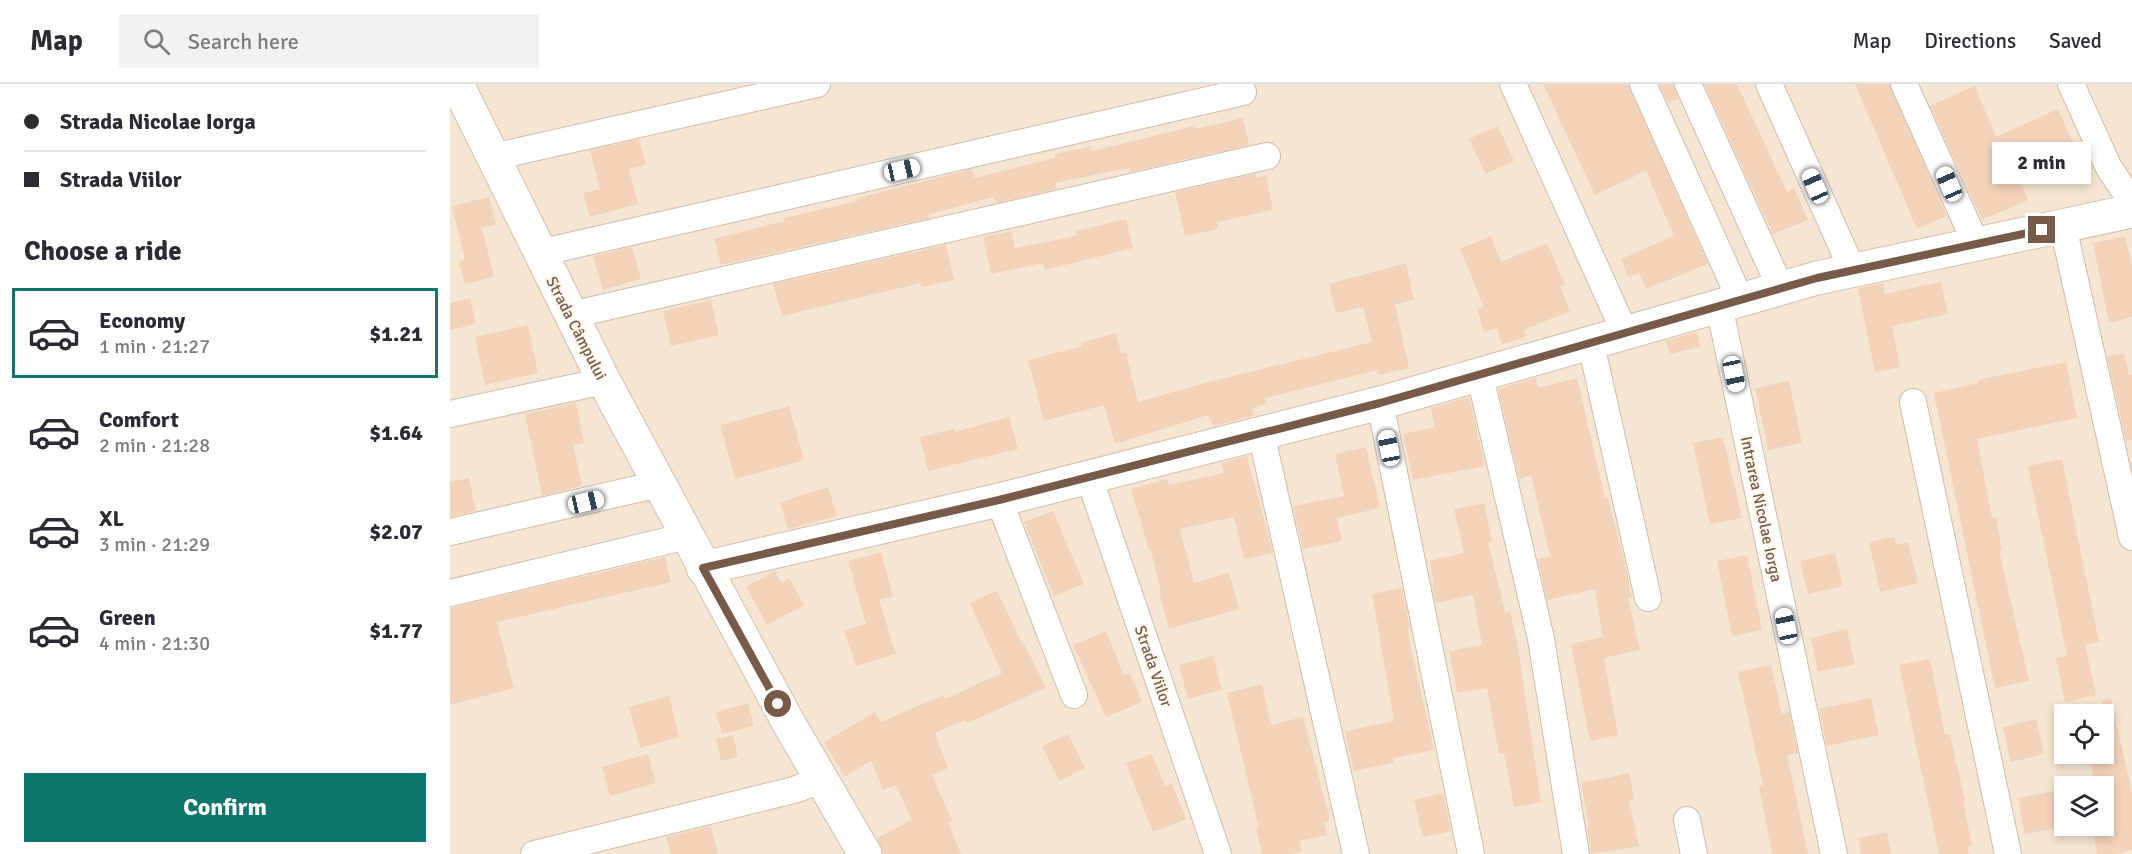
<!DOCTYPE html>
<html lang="en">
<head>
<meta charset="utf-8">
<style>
	:root { --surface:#fff; --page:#f2f2f3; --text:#2b2b33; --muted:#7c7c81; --line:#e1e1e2; --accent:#0f766e }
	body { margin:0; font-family:Signika,sans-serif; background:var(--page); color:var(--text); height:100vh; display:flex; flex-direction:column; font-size:22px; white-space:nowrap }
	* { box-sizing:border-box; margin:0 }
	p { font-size:20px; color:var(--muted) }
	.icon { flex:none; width:33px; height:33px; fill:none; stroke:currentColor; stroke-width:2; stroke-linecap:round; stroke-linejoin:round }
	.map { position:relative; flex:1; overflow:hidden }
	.sheet { display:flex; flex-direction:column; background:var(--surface); width:450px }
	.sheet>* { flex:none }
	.banner { display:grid; align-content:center; height:132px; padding:0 24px; background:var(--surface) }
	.buttons { position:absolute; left:1604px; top:620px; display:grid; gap:12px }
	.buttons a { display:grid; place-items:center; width:60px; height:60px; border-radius:0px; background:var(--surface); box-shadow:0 3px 9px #0003; font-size:30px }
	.end { position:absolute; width:27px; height:27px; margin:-14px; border:8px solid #785a49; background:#fff; box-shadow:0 0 0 3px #fff }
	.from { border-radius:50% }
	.bubble { position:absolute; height:42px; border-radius:0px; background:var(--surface); box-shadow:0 3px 9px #0003; font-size:20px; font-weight:800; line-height:42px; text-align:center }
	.car { position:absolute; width:18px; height:36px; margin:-18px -9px; border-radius:8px; box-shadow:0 0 4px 2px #0007; background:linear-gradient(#fff 24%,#345 0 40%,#fff 0 76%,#345 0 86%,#fff 0) }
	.banner b { display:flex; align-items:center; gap:21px; height:57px; font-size:22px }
	.banner b+b { border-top:2px solid var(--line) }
	.banner i { width:15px; height:15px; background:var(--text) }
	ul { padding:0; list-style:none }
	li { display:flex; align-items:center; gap:18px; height:90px; margin:0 12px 9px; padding:0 12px; border:3px solid transparent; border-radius:0px }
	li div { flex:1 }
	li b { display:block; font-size:22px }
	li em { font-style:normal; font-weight:800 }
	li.current { border-color:var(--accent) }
	li>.icon { width:54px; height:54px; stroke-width:1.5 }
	h2 { padding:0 24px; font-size:27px; line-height:72px }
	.cta { display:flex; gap:12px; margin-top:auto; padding:12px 24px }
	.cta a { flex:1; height:69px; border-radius:0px; background:var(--accent); color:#fff; font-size:24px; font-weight:800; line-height:69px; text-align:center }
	header { display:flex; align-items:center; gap:36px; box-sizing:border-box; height:84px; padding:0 30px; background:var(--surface); border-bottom:2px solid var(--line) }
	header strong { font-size:28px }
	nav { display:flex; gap:33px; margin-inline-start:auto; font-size:21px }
	.search { width:420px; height:54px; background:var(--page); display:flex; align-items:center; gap:15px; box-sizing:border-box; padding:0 21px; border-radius:0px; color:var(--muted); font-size:22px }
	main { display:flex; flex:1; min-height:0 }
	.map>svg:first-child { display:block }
	.residential { fill:#f5e6d3; fill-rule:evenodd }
	.building { fill:#f4d3bb }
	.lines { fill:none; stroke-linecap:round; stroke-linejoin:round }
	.street-casing { stroke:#d0bcab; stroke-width:28 }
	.secondary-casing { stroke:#d5beab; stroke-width:35 }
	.street { stroke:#fff; stroke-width:26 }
	.secondary { stroke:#fff; stroke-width:33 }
	.route { stroke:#785a49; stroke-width:8 }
	.labels { text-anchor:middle; stroke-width:4.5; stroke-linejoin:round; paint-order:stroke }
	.street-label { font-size:16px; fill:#785a49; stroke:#fff8ed }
</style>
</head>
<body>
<header>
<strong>Map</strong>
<div class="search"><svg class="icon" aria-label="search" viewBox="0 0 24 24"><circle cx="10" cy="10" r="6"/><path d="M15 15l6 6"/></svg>Search here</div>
<nav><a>Map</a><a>Directions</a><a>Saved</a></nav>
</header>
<main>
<section class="sheet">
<div class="banner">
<b><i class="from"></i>Strada Nicolae Iorga</b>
<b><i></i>Strada Viilor</b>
</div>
<h2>Choose a ride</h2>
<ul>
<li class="current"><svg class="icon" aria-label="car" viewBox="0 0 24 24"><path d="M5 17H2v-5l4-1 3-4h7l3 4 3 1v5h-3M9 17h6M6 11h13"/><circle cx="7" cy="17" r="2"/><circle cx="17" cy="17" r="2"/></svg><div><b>Economy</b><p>1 min · 21:27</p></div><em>$1.21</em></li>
<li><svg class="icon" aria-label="car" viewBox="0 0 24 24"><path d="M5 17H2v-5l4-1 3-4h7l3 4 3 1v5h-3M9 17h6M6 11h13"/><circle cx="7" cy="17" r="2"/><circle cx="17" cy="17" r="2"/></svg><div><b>Comfort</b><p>2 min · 21:28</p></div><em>$1.64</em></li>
<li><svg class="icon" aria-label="car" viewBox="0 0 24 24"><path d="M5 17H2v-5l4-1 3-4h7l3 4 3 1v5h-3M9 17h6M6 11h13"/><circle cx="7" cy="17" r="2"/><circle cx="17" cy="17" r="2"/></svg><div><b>XL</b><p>3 min · 21:29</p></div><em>$2.07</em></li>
<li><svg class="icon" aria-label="car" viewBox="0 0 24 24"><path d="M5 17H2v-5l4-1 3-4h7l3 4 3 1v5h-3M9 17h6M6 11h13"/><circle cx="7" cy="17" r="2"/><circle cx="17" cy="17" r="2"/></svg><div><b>Green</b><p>4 min · 21:30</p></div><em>$1.77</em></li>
</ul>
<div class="cta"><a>Confirm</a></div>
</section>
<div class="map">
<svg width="1682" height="770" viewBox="0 0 1682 770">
	<rect width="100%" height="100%" fill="#fdf4e5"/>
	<path class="residential" d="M0 0H1682V770H0ZM1614 630H1653V669H1614ZM1614 702H1653V741H1614Z"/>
	<g class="building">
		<polygon points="1093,0 1178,0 1258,180 1196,205 1189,189 1178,193 1171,175 1224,152 1196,87 1145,111"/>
		<polygon points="1209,0 1223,0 1228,14 1218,19"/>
		<polygon points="1254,0 1287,0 1337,108 1344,104 1358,136 1323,150"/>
		<polygon points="1405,0 1439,0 1497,132 1467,145"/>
		<polygon points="1525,2 1546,53 1608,25 1627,67 1568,93 1578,116 1532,136 1480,22"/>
		<polygon points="793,34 799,61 680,88 679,84 605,99 607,105 546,119 544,113 479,130 480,134 271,181 264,155 334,137 333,134 408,117 407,114 522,85 524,94 605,74 605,70 641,62 642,67 744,42 745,45"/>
		<polygon points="1048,42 1064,77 1036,90 1019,55"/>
		<polygon points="189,55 196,81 179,85 188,120 140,133 133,109 150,105 140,66"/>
		<polygon points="805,90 806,94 816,91 823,126 767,138 768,145 735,152 725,108"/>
		<polygon points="39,113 46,140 32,144 44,193 15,200 9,177 15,176 2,122"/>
		<polygon points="676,135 683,164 595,186 593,179 541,190 533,153 562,147 565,164 627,152 626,147"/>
		<polygon points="1041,152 1051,178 1097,159 1115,200 1110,202 1120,227 1074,246 1076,253 1052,260 1047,244 1034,248 1027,225 1034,223 1010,165"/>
		<polygon points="1675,152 1682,182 1682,233 1659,239 1643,159"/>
		<polygon points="496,161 504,196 472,203 471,199 332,232 323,200"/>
		<polygon points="182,163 191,195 153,206 143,172"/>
		<polygon points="956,179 964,216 945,220 959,284 929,291 928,286 815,314 817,320 802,324 804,332 763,342 758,331 665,360 654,321 594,337 578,276 633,262 632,258 666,249 671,270 676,268 688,318 758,298 922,258 913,223 886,229 879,200"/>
		<polygon points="1491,198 1498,230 1442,242 1450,283 1425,288 1408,204 1433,199 1435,210"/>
		<polygon points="20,214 26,240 0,246 0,219"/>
		<polygon points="261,216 269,251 221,262 213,227"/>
		<polygon points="78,241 88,289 35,301 25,253"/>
		<polygon points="1247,248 1250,263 1220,270 1216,257"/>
		<polygon points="1674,269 1679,291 1682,291 1682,356 1676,357 1657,272"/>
		<polygon points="1616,278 1627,334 1527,355 1542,434 1546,433 1552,466 1549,466 1579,597 1545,604 1484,309 1528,299 1528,296"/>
		<polygon points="1086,294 1089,304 1127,294 1155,414 1158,414 1175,480 1182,514 1178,514 1190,566 1154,574 1168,651 1140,657 1121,560 1153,553 1145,505 1097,516 1088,475 1100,472 1081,391 1069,395 1048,305"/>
		<polygon points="1339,297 1352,359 1318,366 1305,304"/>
		<polygon points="1019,313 1035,382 963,396 953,350 985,343 981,324"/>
		<polygon points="126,319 134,359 123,361 132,402 92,412 75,330"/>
		<polygon points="339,322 354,376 285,395 270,341"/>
		<polygon points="559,333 568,365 478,387 470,353 504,345 505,348"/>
		<polygon points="1273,353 1292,434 1260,440 1243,359"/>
		<polygon points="916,363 930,424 887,434 892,457 853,465 843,422 894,412 885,370"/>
		<polygon points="797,372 823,469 794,475 784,433 730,445 744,499 779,489 789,525 719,545 709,508 711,508 701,466 699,466 681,405 717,395 719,401 774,389 771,379"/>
		<polygon points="1612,375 1649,558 1635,561 1646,611 1615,618 1606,574 1617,572 1578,382"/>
		<polygon points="19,394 26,427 0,433 0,398"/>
		<polygon points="378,403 387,432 338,445 330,418"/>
		<polygon points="1034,419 1042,457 1038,458 1055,528 1060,527 1068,564 1091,718 1064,723 1054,669 1049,670 1037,604 1007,609 999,567 1032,561 1023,511 986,519 982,499 984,498 980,477 1014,469 1004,425"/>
		<polygon points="603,427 634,500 604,512 574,438"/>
		<polygon points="1444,453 1446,461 1458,458 1468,499 1430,508 1419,458"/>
		<polygon points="431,468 443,512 429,516 446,570 406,582 394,546 416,540 398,477"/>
		<polygon points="1385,469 1393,502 1358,510 1350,477"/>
		<polygon points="1297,471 1312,546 1282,552 1267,477"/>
		<polygon points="215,473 221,498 47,538 64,604 0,621 0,524"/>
		<polygon points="325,487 331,499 339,494 354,521 317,541 296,503"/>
		<polygon points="952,504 960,544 957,545 984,666 943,674 944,679 904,687 895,647 944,637 922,510"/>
		<polygon points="547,507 573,562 575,561 596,604 517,639 516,636 485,649 498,684 482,691 502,736 498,738 511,770 434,770 427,754 462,736 446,701 433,706 421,677 395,693 374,658 425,628 431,638 493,611 495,615 552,589 520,519"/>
		<polygon points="1397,545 1405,580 1368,588 1361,554"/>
		<polygon points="656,547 674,591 680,589 692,618 656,633 623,561"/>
		<polygon points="763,572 772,606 738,615 729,581"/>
		<polygon points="1480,575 1495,651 1500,650 1515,717 1513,717 1522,761 1517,762 1519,770 1489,770 1449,581"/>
		<polygon points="1321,581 1332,630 1339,628 1348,669 1337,671 1358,770 1322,770 1309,702 1313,701 1288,588"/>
		<polygon points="812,600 821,641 853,633 880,736 874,738 877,751 850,757 852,767 839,770 812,770 806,745 809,745 777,609"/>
		<polygon points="219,612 229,653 190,664 179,623"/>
		<polygon points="1421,614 1429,651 1377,662 1369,625"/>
		<polygon points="1661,615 1682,709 1682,766 1663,770 1647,770 1643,750 1653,748 1653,702 1645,702 1639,669 1653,669 1653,616"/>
		<polygon points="298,619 304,642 272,650 266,628"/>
		<polygon points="1586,635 1594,670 1561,678 1553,643"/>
		<polygon points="618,650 635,684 609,697 592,662"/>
		<polygon points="283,651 288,673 271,677 266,655"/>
		<polygon points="198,670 206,699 160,712 152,683"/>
		<polygon points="702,670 715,702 722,700 736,735 703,748 676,679"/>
		<polygon points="1179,689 1184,715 1179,717 1189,762 1141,770 1137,743 1139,742 1131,699"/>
		<polygon points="1603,707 1610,743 1575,750 1568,714"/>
		<polygon points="993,709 1001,747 973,753 964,716"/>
		<polygon points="261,742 268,770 221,770 216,753"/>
		<polygon points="1437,748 1441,770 1411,770 1408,754"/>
	</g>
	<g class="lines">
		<g class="street-casing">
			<g id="street">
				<polyline points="1063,0 1175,249"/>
				<polyline points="1193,0 1290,215"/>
				<polyline points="1238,0 1330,203"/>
				<polyline points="1319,0 1402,185"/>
				<polyline points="1454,0 1526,160"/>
				<polyline points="1621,0 1659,84 1682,118"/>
				<polyline points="43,73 367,0"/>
				<polyline points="1613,142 1682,453"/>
				<polyline points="89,169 793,8"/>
				<polyline points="1269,221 1384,770"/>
				<polyline points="121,231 817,72"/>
				<polyline points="1141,260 1198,514"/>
				<polyline points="1030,292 1091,555 1126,770"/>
				<polyline points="1463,318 1558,770"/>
				<polyline points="930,319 1021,770"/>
				<polyline points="0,330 154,297"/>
				<polyline points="811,349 906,770"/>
				<polyline points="639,393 768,770"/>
				<polyline points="549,416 624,611"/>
				<polyline points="0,448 209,400"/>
				<polyline points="0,509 237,452"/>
				<polyline points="1237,736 1244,770"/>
				<polyline points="84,770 344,706 371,696"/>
			</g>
		</g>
		<g class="secondary-casing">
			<g id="secondary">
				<polyline points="7,0 154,297 338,638 415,770"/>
				<polyline points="253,484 549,416 930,319 1367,194 1682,127"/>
			</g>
		</g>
		<use href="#street" class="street"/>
		<use href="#secondary" class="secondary"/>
	</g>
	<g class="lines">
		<polyline class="route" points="328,620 253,484 549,416 930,319 1367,194 1592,146"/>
	</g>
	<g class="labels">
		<g class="street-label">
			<text transform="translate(127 244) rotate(63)" y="6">Strada Câmpului</text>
			<text transform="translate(1312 425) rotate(78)" y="6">Intrarea Nicolae Iorga</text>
			<text transform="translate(704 582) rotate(71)" y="6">Strada Viilor</text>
		</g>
	</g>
</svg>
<div class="buttons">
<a><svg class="icon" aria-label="locate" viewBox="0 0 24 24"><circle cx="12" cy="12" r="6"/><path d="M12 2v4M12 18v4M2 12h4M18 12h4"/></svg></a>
<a><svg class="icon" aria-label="layers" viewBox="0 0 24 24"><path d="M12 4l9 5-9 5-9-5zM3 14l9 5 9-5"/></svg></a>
</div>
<i class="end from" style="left:328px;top:620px"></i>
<i class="end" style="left:1592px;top:146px"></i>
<div class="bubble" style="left:1542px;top:58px;width:99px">2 min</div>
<i class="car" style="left:452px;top:86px;rotate:77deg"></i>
<i class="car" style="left:1499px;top:100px;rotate:336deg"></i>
<i class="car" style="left:1365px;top:102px;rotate:336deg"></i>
<i class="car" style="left:1284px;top:290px;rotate:168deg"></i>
<i class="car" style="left:939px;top:364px;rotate:349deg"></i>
<i class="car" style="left:136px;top:418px;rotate:77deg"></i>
<i class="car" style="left:1336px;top:542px;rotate:348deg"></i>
</div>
</main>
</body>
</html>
